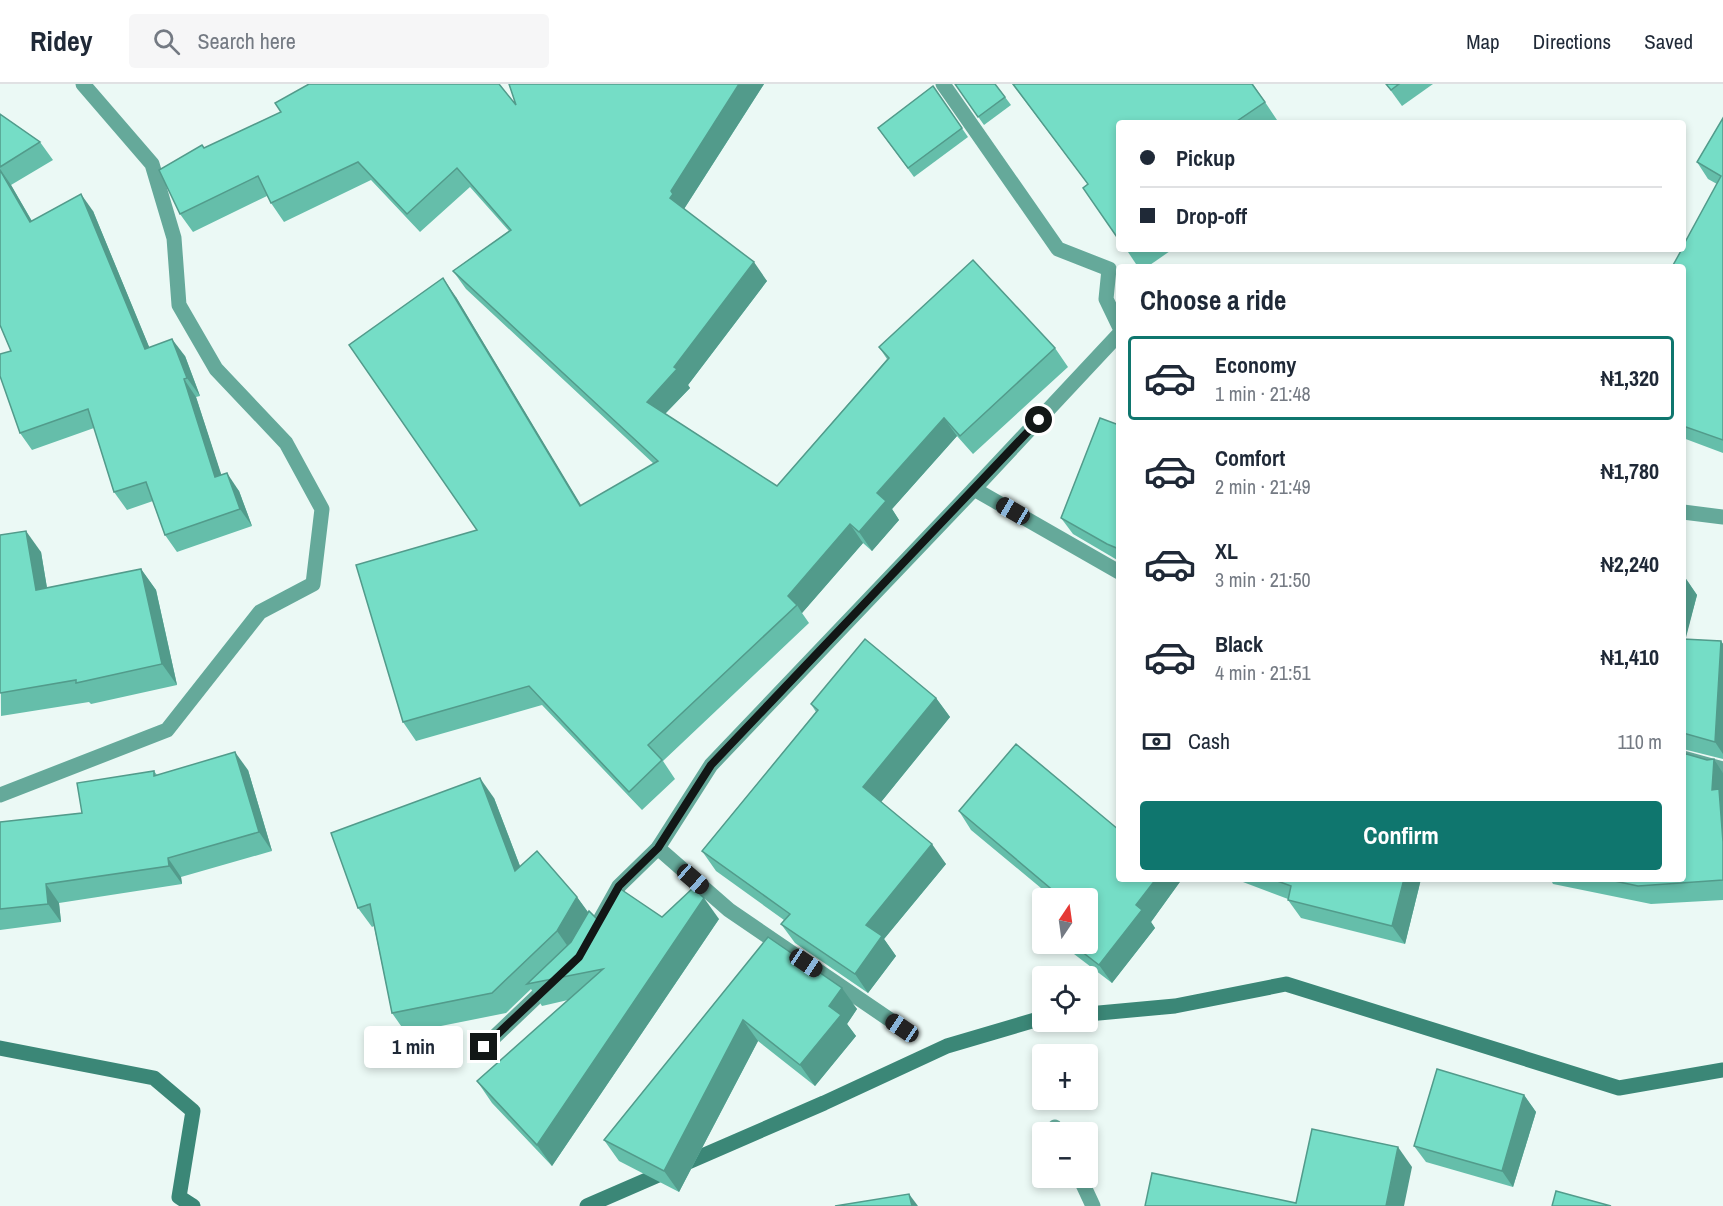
<!DOCTYPE html>
<html lang="en">
<head>
<meta charset="utf-8">
<style>
	:root { --surface:#fff; --page:#f6f6f7; --text:#1f2937; --muted:#747a83; --line:#e0e1e3; --accent:#0f766e }
	body { margin:0; font-family:"Archivo Narrow",sans-serif; background:var(--page); color:var(--text); height:100vh; display:flex; flex-direction:column; font-size:22px; white-space:nowrap }
	* { box-sizing:border-box; margin:0 }
	p { font-size:20px; color:var(--muted) }
	.icon { flex:none; width:33px; height:33px; fill:none; stroke:currentColor; stroke-width:2; stroke-linecap:round; stroke-linejoin:round }
	.map { position:relative; flex:1; overflow:hidden }
	.sheet { position:absolute; left:1116px; top:180px; width:570px; height:618px; display:flex; flex-direction:column; background:var(--surface); border-radius:6px; box-shadow:0 3px 9px #0003 }
	.sheet>* { flex:none }
	.hud { position:absolute; left:1116px; top:36px; width:570px; height:132px; border-radius:6px; box-shadow:0 3px 9px #0003; display:grid; align-content:center; height:132px; padding:0 24px; background:var(--surface) }
	.needle { width:39px; rotate:13deg }
	.controls { position:absolute; left:1032px; top:804px; display:grid; gap:12px }
	.controls a { display:grid; place-items:center; width:66px; height:66px; border-radius:6px; background:var(--surface); box-shadow:0 3px 9px #0003; font-size:30px }
	.end { position:absolute; width:27px; height:27px; margin:-14px; border:8px solid #121716; background:#fff; box-shadow:0 0 0 3px #fff }
	.from { border-radius:50% }
	.bubble { position:absolute; height:42px; border-radius:6px; background:var(--surface); box-shadow:0 3px 9px #0003; font-size:20px; font-weight:700; line-height:42px; text-align:center }
	.car { position:absolute; width:18px; height:36px; margin:-18px -9px; border-radius:8px; box-shadow:0 0 4px 2px #0007; background:linear-gradient(#222 24%,#8ab4d8 0 40%,#222 0 76%,#8ab4d8 0 86%,#222 0) }
	.hud b { display:flex; align-items:center; gap:21px; height:57px; font-size:22px }
	.hud b+b { border-top:2px solid var(--line) }
	.hud i { width:15px; height:15px; background:var(--text) }
	ul { padding:0; list-style:none }
	li { display:flex; align-items:center; gap:18px; height:84px; margin:0 12px 9px; padding:0 12px; border:3px solid transparent; border-radius:6px }
	li div { flex:1 }
	li b { display:block; font-size:22px }
	li em { font-style:normal; font-weight:700 }
	li.on { border-color:var(--accent) }
	li>.icon { width:54px; height:54px; stroke-width:1.5 }
	h2 { padding:0 24px; font-size:27px; line-height:72px }
	.pay { display:flex; align-items:center; gap:15px; height:66px; padding:0 24px; font-size:22px }
	.pay p { margin-inline-start:auto }
	.primary-button { display:flex; gap:12px; margin-top:auto; padding:12px 24px }
	.primary-button a { flex:1; height:69px; border-radius:6px; background:var(--accent); color:#fff; font-size:24px; font-weight:700; line-height:69px; text-align:center }
	header { display:flex; align-items:center; gap:36px; box-sizing:border-box; height:84px; padding:0 30px; background:var(--surface); border-bottom:2px solid var(--line) }
	header strong { font-size:28px }
	nav { display:flex; gap:33px; margin-inline-start:auto; font-size:21px }
	.search { width:420px; height:54px; background:var(--page); display:flex; align-items:center; gap:15px; box-sizing:border-box; padding:0 21px; border-radius:6px; color:var(--muted); font-size:22px }
	.map>svg:first-child { display:block }
	.lines { fill:none; stroke-linecap:round; stroke-linejoin:round }
	.stream { stroke:#3b8777; stroke-width:15 }
	.street { stroke:#65a99a; stroke-width:15 }
	.wall { fill:#65beaa }
	.shaded-wall { fill:#529b8b }
	.building { fill:#75ddc6; stroke:#529b8b; stroke-width:1.5 }
	.route { stroke:#121716; stroke-width:8 }
</style>
</head>
<body>
<header>
<strong>Ridey</strong>
<div class="search"><svg class="icon" aria-label="search" viewBox="0 0 24 24"><circle cx="10" cy="10" r="6"/><path d="M15 15l6 6"/></svg>Search here</div>
<nav><a>Map</a><a>Directions</a><a>Saved</a></nav>
</header>
<div class="map">
<svg width="1723" height="1122" viewBox="0 0 1723 1122">
	<rect width="100%" height="100%" fill="#ebf9f5"/>
	<g class="lines">
		<g class="stream">
			<polyline points="1088,930 1175,922 1286,900 1619,1004 1723,986"/>
			<polyline points="0,964 154,994 193,1027 179,1113 193,1122"/>
			<polyline points="587,1122 824,1019 947,962 1042,934"/>
		</g>
		<g class="street">
			<polyline points="943,0 1058,165 1109,185 1106,215 1119,242"/>
			<polyline points="974,405 1119,488"/>
			<polyline points="1683,428 1723,433"/>
			<polyline points="1683,674 1723,685"/>
			<polyline points="0,711 167,646 260,528 313,500 322,425 286,359 216,285 179,221 174,154 152,80 83,0"/>
			<polyline points="658,764 729,826 902,944"/>
			<polyline points="600,836 619,802 658,764 711,681 974,405 1119,250"/>
			<polyline points="484,963 551,899"/>
			<polyline points="1055,1043 1058,1048"/>
			<polyline points="1080,1094 1093,1122"/>
		</g>
	</g>
	<g class="wall">
		<polygon points="509,0 764,0 684,125 767,197 688,301 690,304 665,330 777,402 887,275 879,263 1055,264 1068,283 973,370 957,352 892,425 899,436 872,467 863,459 802,529 809,539 663,677 675,695 642,726 542,621 416,657 403,638 477,446 456,213 581,422 654,380 466,205 453,187 509,147 470,103 420,148 371,96 284,138 271,119 267,112 193,148 180,130 204,64 281,28 516,21"/>
		<polygon points="955,0 1005,13 1011,21 984,41"/>
		<polygon points="1012,0 1253,0 1279,39 1119,39 1088,100"/>
		<polygon points="1386,0 1433,0 1402,22"/>
		<polygon points="933,2 968,53 914,93 878,44"/>
		<polygon points="0,30 40,58 53,76 11,101 32,137 93,127 149,263 185,272 200,312 196,313 221,391 239,407 252,442 177,468 165,451 153,417 127,426 114,408 94,344 32,366 20,349 11,267 0,241"/>
		<polygon points="1723,34 1723,369 1683,354 1683,183 1717,100 1708,95 1697,78"/>
		<polygon points="1126,165 1173,165 1147,183 1138,183"/>
		<polygon points="1119,341 1119,477 1073,450 1061,434"/>
		<polygon points="0,451 41,468 47,504 141,485 156,506 177,601 91,620 89,618 1,632"/>
		<polygon points="1683,492 1684,492 1697,511 1685,555 1721,557 1723,560 1723,675 1683,665"/>
		<polygon points="936,614 950,633 881,718 946,780 884,855 896,872 868,909 795,859 781,840 784,836 716,787 702,767 816,628 811,620"/>
		<polygon points="1714,675 1723,689 1723,816 1651,820 1553,800 1552,798 1534,795 1683,795 1707,676"/>
		<polygon points="248,686 272,767 181,793 182,800 59,819 61,838 0,846 0,738 82,729 154,687 157,691"/>
		<polygon points="494,714 520,782 577,813 588,829 598,836 662,833 719,835 552,1082 492,1019 477,997 568,916 542,922 531,905 506,929 406,949 392,929 374,842 372,843 358,824"/>
		<polygon points="959,727 1119,795 1182,795 1151,838 1155,844 1112,899 1074,870 1067,860 1088,860 1088,814 1053,814 971,746"/>
		<polygon points="1235,795 1421,795 1405,860 1301,834 1288,816 1288,815"/>
		<polygon points="768,853 857,925 847,940 856,952 815,1002 758,957 679,1108 619,1077 604,1056"/>
		<polygon points="1524,1011 1536,1028 1513,1103 1426,1078 1414,1062"/>
	</g>
	<g class="shaded-wall">
		<polygon points="739,0 764,0 684,125 670,114 671,107"/>
		<polygon points="0,85 11,101 42,155 30,138"/>
		<polygon points="81,110 93,127 157,282 145,265"/>
		<polygon points="754,178 767,197 688,301 690,304 659,336 647,318"/>
		<polygon points="443,194 456,213 593,441 580,422"/>
		<polygon points="172,255 185,272 200,312 187,294"/>
		<polygon points="184,295 196,313 228,411 215,393"/>
		<polygon points="944,334 957,352 892,425 899,436 872,467 859,448 877,409"/>
		<polygon points="227,389 239,407 252,442 240,425"/>
		<polygon points="850,440 863,459 802,529 797,521 788,512"/>
		<polygon points="26,447 41,468 51,528 36,506"/>
		<polygon points="141,485 156,506 177,601 162,580"/>
		<polygon points="1684,492 1697,511 1683,565 1683,497"/>
		<polygon points="1721,557 1723,560 1723,670 1715,658"/>
		<polygon points="936,614 950,633 877,723 863,703"/>
		<polygon points="235,668 248,686 272,767 259,748"/>
		<polygon points="1714,675 1723,689 1723,758 1712,706"/>
		<polygon points="480,694 494,714 529,806 515,787"/>
		<polygon points="932,760 946,780 884,855 896,872 868,909 855,890 866,841"/>
		<polygon points="168,774 181,793 182,800 169,782"/>
		<polygon points="1156,795 1182,795 1151,838 1155,844 1112,899 1099,881 1136,821"/>
		<polygon points="1404,795 1421,795 1405,860 1392,842"/>
		<polygon points="46,800 59,819 61,838 48,820"/>
		<polygon points="577,813 591,832 571,867 557,847"/>
		<polygon points="704,814 719,835 552,1082 537,1061"/>
		<polygon points="842,904 857,925 847,940 856,952 815,1002 800,981 829,922"/>
		<polygon points="743,936 758,957 679,1108 664,1087"/>
		<polygon points="1524,1011 1536,1028 1513,1103 1502,1087"/>
		<polygon points="1398,1063 1412,1083 1404,1122 1386,1122"/>
		<polygon points="909,1110 918,1122 912,1122"/>
	</g>
	<g class="building">
		<polygon points="309,0 499,0 516,21 509,0 739,0 671,107 673,110 670,114 754,178 674,283 677,285 647,318 777,402 889,274 879,263 973,176 1055,264 960,352 944,334 877,409 886,417 859,448 850,440 788,512 797,521 648,661 662,676 629,708 529,602 403,638 356,481 477,446 349,261 443,194 580,422 658,377 453,187 511,146 457,84 407,130 358,78 271,119 258,92 180,130 159,86 202,61 204,64 281,28 275,19"/>
		<polygon points="955,0 995,0 1005,13 978,33"/>
		<polygon points="1013,0 1252,0 1265,18 1234,39 1119,39 1119,156 1083,104 1088,100"/>
		<polygon points="1386,0 1399,0 1391,6"/>
		<polygon points="933,2 962,44 908,84 878,44"/>
		<polygon points="0,30 40,58 0,83"/>
		<polygon points="1723,34 1723,356 1683,342 1683,183 1672,183 1682,165 1683,165 1683,162 1721,92 1697,78"/>
		<polygon points="0,86 30,138 81,110 145,265 172,255 187,294 184,295 215,393 227,389 240,425 165,451 146,398 114,408 88,325 20,349 0,292 0,270 11,267 0,241"/>
		<polygon points="1100,334 1119,341 1119,465 1107,460 1061,434"/>
		<polygon points="26,447 36,506 141,485 162,580 76,599 76,596 0,609 0,451"/>
		<polygon points="865,555 936,614 863,703 932,760 866,841 882,852 855,890 781,840 790,830 702,767 818,626 811,620"/>
		<polygon points="1683,555 1721,557 1715,658 1683,649"/>
		<polygon points="1016,660 1119,746 1119,795 1156,795 1136,821 1142,826 1099,881 1072,860 1088,860 1088,814 1062,814 959,727"/>
		<polygon points="235,668 259,748 168,774 169,782 46,800 48,820 0,825 0,738 82,729 77,699 154,687 154,692"/>
		<polygon points="1683,669 1707,676 1714,675 1712,706 1719,705 1723,758 1723,796 1638,802 1605,795 1683,795"/>
		<polygon points="480,694 515,787 537,767 577,813 557,847 492,909 392,929 370,820 358,824 331,749"/>
		<polygon points="1272,795 1404,795 1392,842 1288,816 1291,802"/>
		<polygon points="619,804 662,833 693,804 704,814 537,1061 477,997 603,885 527,900 571,858 589,827 598,836"/>
		<polygon points="768,853 842,904 829,922 841,931 800,981 743,936 664,1087 604,1056"/>
		<polygon points="1437,985 1524,1011 1502,1087 1414,1062"/>
		<polygon points="1312,1045 1398,1063 1386,1122 1145,1122 1152,1089 1296,1119"/>
		<polygon points="1556,1107 1611,1122 1552,1122"/>
		<polygon points="909,1110 912,1122 835,1122"/>
	</g>
	<g class="lines">
		<polyline class="route" points="484,963 579,873 619,802 658,764 711,681 1039,336"/>
	</g>
</svg>
<div class="controls">
<a><svg class="needle" viewBox="-14 -14 28 28"><path d="M0-13l5 13h-10z" fill="#e53935"/><path d="M0 13l5-13h-10z" fill="#747a83"/></svg></a>
<a><svg class="icon" aria-label="locate" viewBox="0 0 24 24"><circle cx="12" cy="12" r="6"/><path d="M12 2v4M12 18v4M2 12h4M18 12h4"/></svg></a>
<a>+</a>
<a>−</a>
</div>
<i class="end from" style="left:1039px;top:336px"></i>
<i class="end" style="left:484px;top:963px"></i>
<div class="bubble" style="left:364px;top:942px;width:99px">1 min</div>
<i class="car" style="left:1013px;top:427px;rotate:300deg"></i>
<i class="car" style="left:693px;top:795px;rotate:131deg"></i>
<i class="car" style="left:806px;top:879px;rotate:124deg"></i>
<i class="car" style="left:902px;top:944px;rotate:304deg"></i>
<div class="hud">
<b><i class="from"></i>Pickup</b>
<b><i></i>Drop-off</b>
</div>
<section class="sheet">
<h2>Choose a ride</h2>
<ul>
<li class="on"><svg class="icon" aria-label="car" viewBox="0 0 24 24"><path d="M5 17H2v-5l4-1 3-4h7l3 4 3 1v5h-3M9 17h6M6 11h13"/><circle cx="7" cy="17" r="2"/><circle cx="17" cy="17" r="2"/></svg><div><b>Economy</b><p>1 min · 21:48</p></div><em>₦1,320</em></li>
<li><svg class="icon" aria-label="car" viewBox="0 0 24 24"><path d="M5 17H2v-5l4-1 3-4h7l3 4 3 1v5h-3M9 17h6M6 11h13"/><circle cx="7" cy="17" r="2"/><circle cx="17" cy="17" r="2"/></svg><div><b>Comfort</b><p>2 min · 21:49</p></div><em>₦1,780</em></li>
<li><svg class="icon" aria-label="car" viewBox="0 0 24 24"><path d="M5 17H2v-5l4-1 3-4h7l3 4 3 1v5h-3M9 17h6M6 11h13"/><circle cx="7" cy="17" r="2"/><circle cx="17" cy="17" r="2"/></svg><div><b>XL</b><p>3 min · 21:50</p></div><em>₦2,240</em></li>
<li><svg class="icon" aria-label="car" viewBox="0 0 24 24"><path d="M5 17H2v-5l4-1 3-4h7l3 4 3 1v5h-3M9 17h6M6 11h13"/><circle cx="7" cy="17" r="2"/><circle cx="17" cy="17" r="2"/></svg><div><b>Black</b><p>4 min · 21:51</p></div><em>₦1,410</em></li>
</ul>
<div class="pay"><svg class="icon" aria-label="cash" viewBox="0 0 24 24"><path d="M3 7h18v10H3z"/><circle cx="12" cy="12" r="2"/></svg>Cash<p>110 m</p></div>
<div class="primary-button"><a>Confirm</a></div>
</section>
</div>
</body>
</html>
